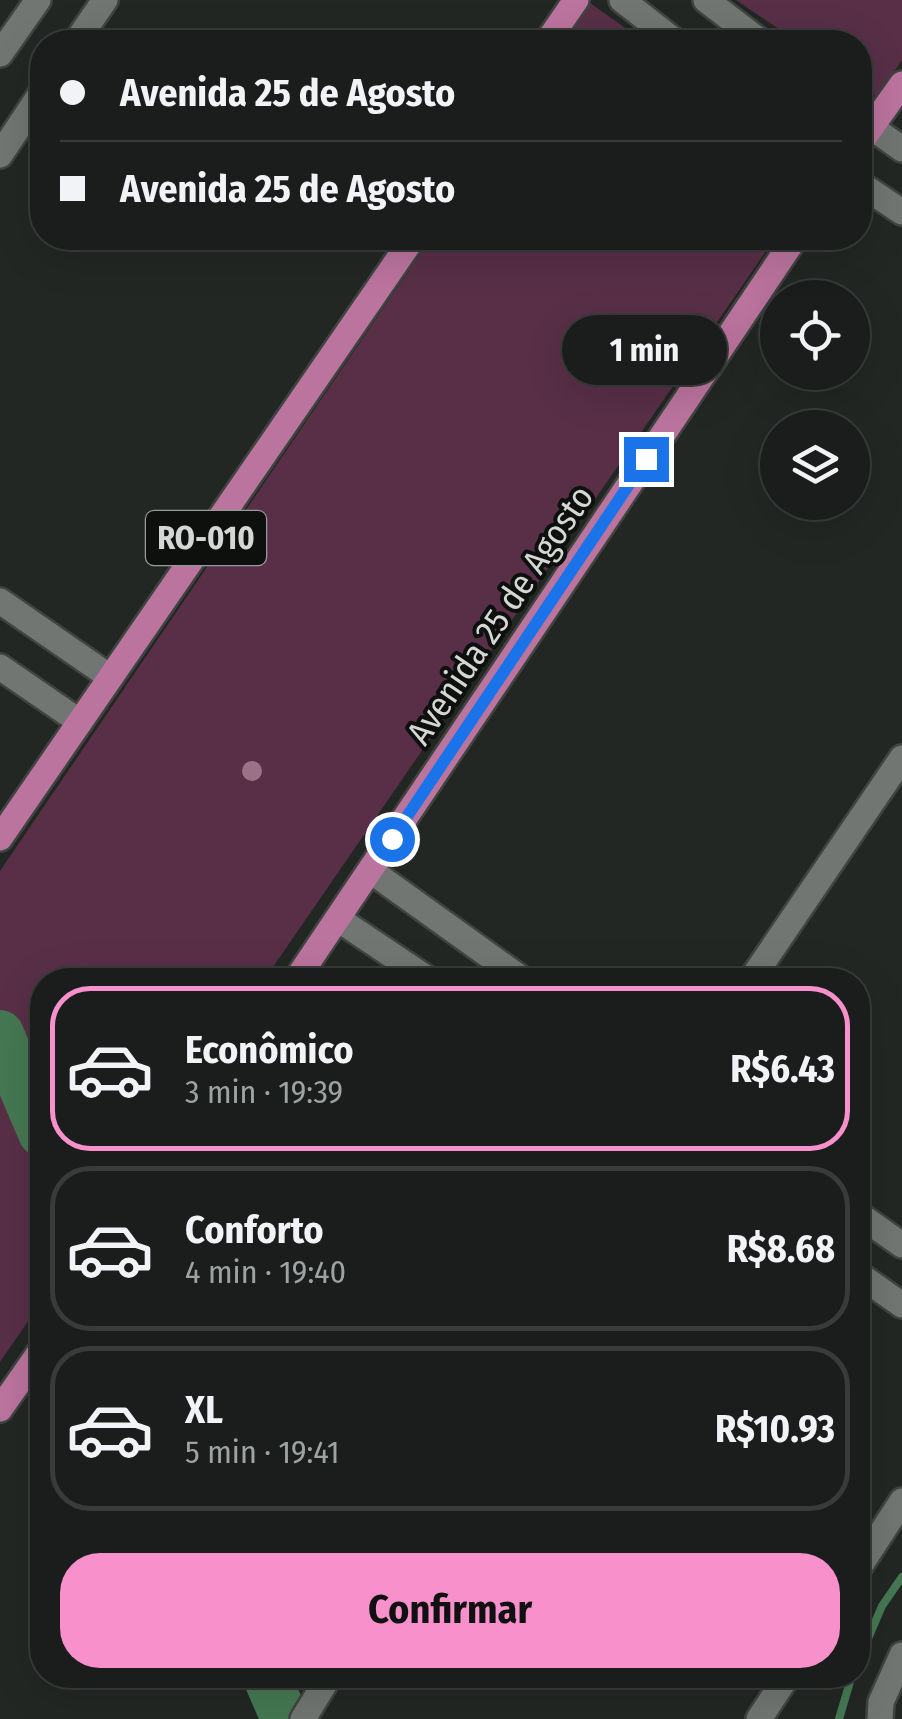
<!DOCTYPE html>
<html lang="pt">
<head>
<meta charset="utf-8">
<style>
	:root { --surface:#1a1d1b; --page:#272a28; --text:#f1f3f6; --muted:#9fa2a3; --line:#383b3a; --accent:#f890cc }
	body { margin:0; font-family:"Fira Sans Condensed",sans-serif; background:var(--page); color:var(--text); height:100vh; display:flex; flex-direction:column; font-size:38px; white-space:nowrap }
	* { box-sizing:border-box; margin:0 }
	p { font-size:32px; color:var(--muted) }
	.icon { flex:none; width:55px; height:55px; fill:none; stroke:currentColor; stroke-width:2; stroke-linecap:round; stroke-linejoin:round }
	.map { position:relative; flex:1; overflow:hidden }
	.details { position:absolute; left:30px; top:968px; width:840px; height:720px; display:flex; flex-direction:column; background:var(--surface); border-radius:40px; box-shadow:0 10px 40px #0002,0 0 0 2px var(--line) }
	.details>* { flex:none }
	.hud { position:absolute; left:30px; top:30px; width:842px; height:220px; border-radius:40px; box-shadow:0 10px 40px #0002,0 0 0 2px var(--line); display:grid; align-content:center; height:220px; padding:0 30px; background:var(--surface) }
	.buttons { position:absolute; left:760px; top:280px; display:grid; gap:20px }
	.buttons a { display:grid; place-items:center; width:110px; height:110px; border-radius:50%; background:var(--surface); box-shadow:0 10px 40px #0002,0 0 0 2px var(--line); font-size:50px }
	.end { position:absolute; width:45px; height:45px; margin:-22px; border:12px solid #1a73e8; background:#fff; box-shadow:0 0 0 5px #fff }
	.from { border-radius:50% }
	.bubble { position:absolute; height:70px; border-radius:35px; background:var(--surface); box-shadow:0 10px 40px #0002,0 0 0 2px var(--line); font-size:32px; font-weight:700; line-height:70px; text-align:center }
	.hud b { display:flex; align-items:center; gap:35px; height:95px; font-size:38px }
	.hud b+b { border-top:2px solid var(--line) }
	.hud i { width:25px; height:25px; background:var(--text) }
	ul { padding:18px 0 0; list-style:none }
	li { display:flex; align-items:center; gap:30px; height:165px; margin:0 20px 15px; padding:0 10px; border:5px solid var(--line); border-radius:40px }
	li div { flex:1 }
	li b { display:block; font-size:38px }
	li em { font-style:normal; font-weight:700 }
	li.active { border-color:var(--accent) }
	li>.icon { width:90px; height:90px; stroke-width:1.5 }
	.cta { display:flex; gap:20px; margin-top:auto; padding:20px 30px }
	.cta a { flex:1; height:115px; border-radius:40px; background:var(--accent); color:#111; font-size:40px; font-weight:700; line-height:115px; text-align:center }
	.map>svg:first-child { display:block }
	.green { fill:#582f47 }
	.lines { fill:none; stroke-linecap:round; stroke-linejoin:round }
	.stream { stroke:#457852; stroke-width:8 }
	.river { stroke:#457852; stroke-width:48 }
	.street-casing { stroke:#404441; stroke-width:30 }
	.primary-casing { stroke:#404441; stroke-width:30 }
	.street { stroke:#717672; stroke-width:25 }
	.primary { stroke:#bb749e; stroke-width:25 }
	.tree { fill:#9b7188 }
	.route { stroke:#1a73e8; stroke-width:12 }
	.labels { text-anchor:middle; stroke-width:8; stroke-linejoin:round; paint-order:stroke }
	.shield { fill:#0e100e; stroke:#999b99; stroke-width:2.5 }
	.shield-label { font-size:32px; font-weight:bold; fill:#d4d7d5 }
	.street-label { font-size:35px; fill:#d4d7d5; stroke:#0e100e }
</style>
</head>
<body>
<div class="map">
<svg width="902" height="1719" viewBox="0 0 902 1719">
	<rect width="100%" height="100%" fill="#232724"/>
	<g class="green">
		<polygon points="736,0 902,0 902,60 877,97 860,85 860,42 798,42"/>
		<polygon points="590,3 645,42 563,42"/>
		<polygon points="431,238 775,238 264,980 42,980 42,1301 0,1362 0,871"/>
	</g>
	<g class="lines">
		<g class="stream">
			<polyline points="858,1662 882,1606 902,1577"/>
			<polyline points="839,1719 852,1675"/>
		</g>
		<g class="river">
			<polyline points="0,1034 42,1133"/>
			<polyline points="266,1675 285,1719"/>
		</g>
		<g class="street-casing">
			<g id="street">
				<polyline points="622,0 676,42"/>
				<polyline points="706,0 761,42"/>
				<polyline points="76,42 105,0"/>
				<polyline points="0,54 38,0"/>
				<polyline points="860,119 902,149"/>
				<polyline points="0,155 42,92"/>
				<polyline points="860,184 902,212"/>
				<polyline points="0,601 110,677"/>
				<polyline points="0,667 80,722"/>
				<polyline points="371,871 523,980"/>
				<polyline points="338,919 429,980"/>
				<polyline points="751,980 902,758"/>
				<polyline points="858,1214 902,1245"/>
				<polyline points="858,1274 902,1305"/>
				<polyline points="858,1569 902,1501"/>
				<polyline points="303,1719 330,1675"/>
				<polyline points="759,1719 788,1675"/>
				<polyline points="880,1719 881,1702 902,1655"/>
			</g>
		</g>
		<g class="primary-casing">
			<g id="primary">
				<polyline points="547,42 576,0"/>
				<polyline points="860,143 902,84"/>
				<polyline points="0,838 413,238"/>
				<polyline points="296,980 795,238"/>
				<polyline points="0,1409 42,1349"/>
			</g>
		</g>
		<use href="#street" class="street"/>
		<use href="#primary" class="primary"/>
	</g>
	<circle class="tree" cx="252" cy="771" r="10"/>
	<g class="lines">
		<polyline class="route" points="392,839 646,459"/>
	</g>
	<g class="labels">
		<rect class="shield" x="146" y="511" width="120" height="54" rx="8"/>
		<g class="shield-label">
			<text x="206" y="549">RO-010</text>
		</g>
		<g class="street-label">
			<text transform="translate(500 615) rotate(-56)" y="12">Avenida 25 de Agosto</text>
		</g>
	</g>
</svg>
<div class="buttons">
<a><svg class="icon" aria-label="locate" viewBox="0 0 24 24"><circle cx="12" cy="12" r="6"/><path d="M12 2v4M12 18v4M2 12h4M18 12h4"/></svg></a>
<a><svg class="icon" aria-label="layers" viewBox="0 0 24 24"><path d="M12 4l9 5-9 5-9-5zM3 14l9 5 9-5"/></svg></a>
</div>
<i class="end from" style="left:392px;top:839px"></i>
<i class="end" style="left:646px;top:459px"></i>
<div class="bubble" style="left:562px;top:315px;width:165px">1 min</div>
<div class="hud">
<b><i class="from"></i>Avenida 25 de Agosto</b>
<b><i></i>Avenida 25 de Agosto</b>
</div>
<section class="details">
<ul>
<li class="active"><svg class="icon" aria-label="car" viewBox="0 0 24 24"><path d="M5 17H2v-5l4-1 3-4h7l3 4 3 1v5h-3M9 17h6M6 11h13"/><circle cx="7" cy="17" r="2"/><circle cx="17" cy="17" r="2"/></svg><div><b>Econômico</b><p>3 min · 19:39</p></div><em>R$6.43</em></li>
<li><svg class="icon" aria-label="car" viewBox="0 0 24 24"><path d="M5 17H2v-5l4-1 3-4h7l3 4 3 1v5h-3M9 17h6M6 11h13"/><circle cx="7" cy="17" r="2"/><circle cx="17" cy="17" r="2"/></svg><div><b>Conforto</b><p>4 min · 19:40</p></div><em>R$8.68</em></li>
<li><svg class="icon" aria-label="car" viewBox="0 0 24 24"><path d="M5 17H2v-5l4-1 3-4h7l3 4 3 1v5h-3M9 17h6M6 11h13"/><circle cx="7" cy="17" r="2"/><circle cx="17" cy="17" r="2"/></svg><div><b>XL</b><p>5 min · 19:41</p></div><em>R$10.93</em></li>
</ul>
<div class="cta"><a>Confirmar</a></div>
</section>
</div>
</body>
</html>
